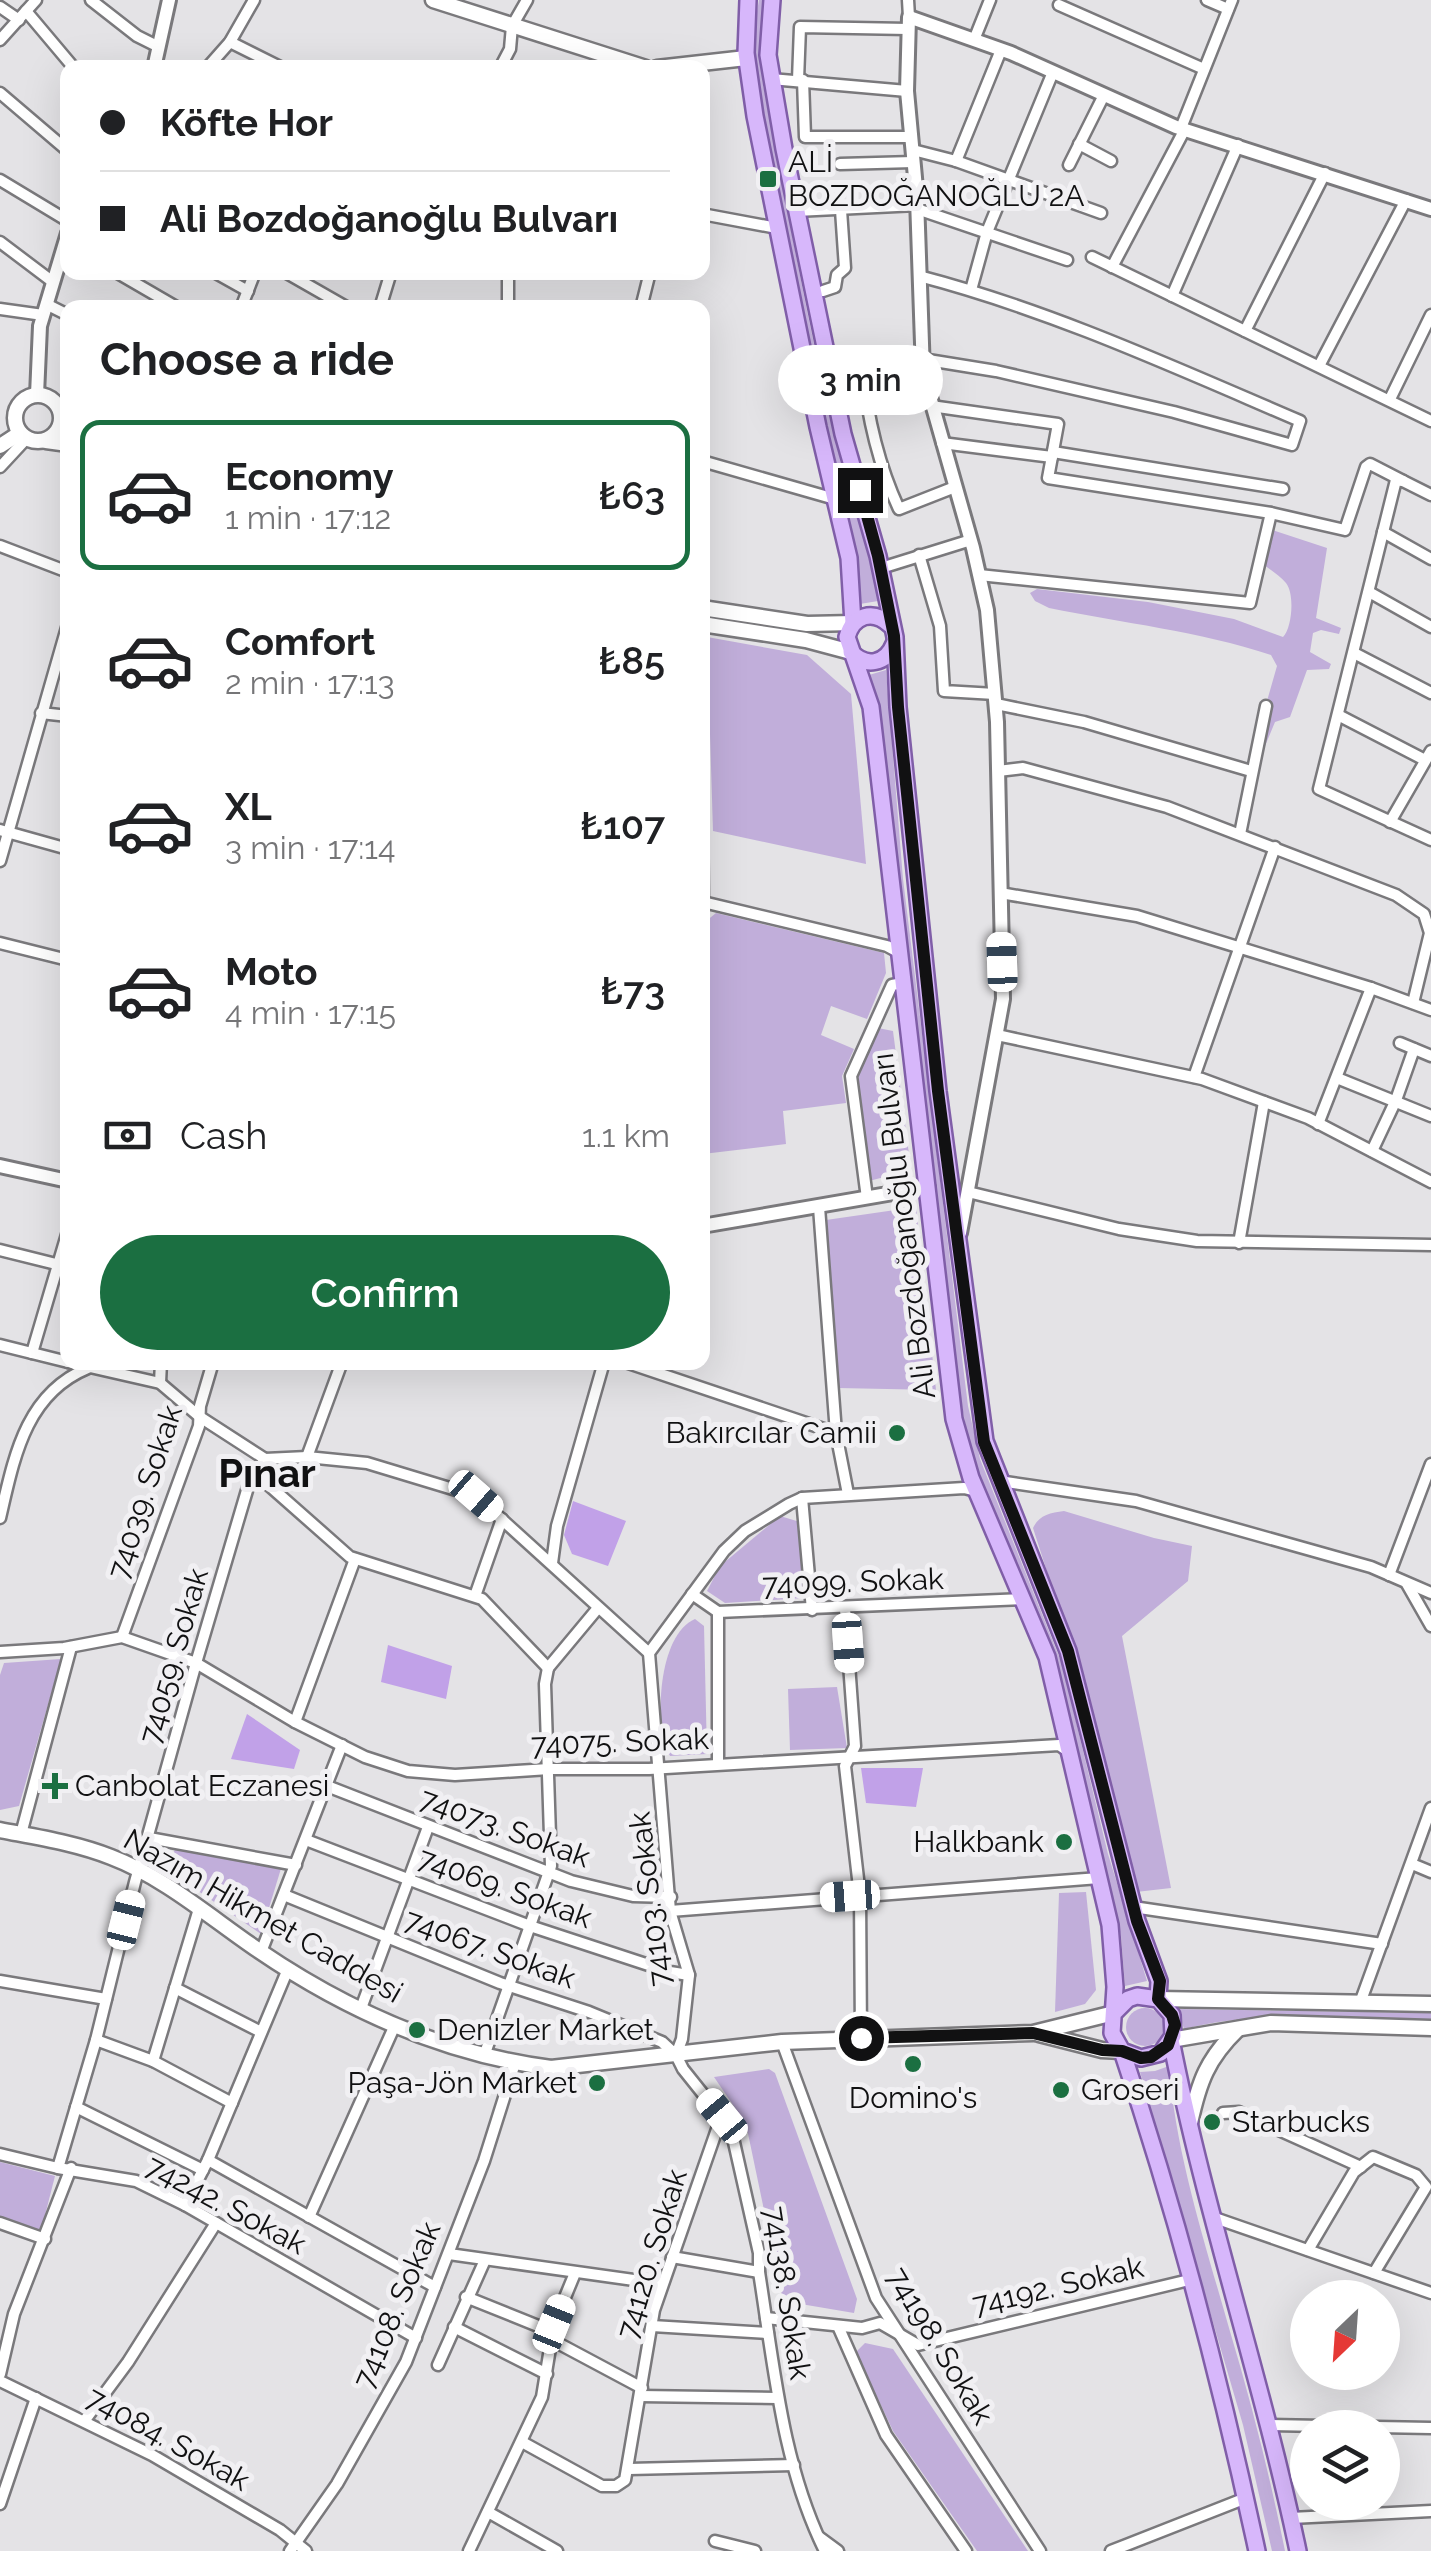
<!DOCTYPE html>
<html lang="en">
<head>
<meta charset="utf-8">
<style>
	:root { --surface:#fff; --page:#f2f2f2; --text:#202124; --muted:#757577; --line:#e0e0e0; --accent:#1b6f41 }
	body { margin:0; font-family:Raleway,sans-serif; background:var(--page); color:var(--text); height:100vh; display:flex; flex-direction:column; font-size:38px; white-space:nowrap }
	* { box-sizing:border-box; margin:0 }
	p { font-size:32px; color:var(--muted) }
	.icon { flex:none; width:55px; height:55px; fill:none; stroke:currentColor; stroke-width:2; stroke-linecap:round; stroke-linejoin:round }
	.map { position:relative; flex:1; overflow:hidden }
	.sheet { position:absolute; left:60px; top:300px; width:650px; height:1070px; display:flex; flex-direction:column; background:var(--surface); border-radius:20px; box-shadow:0 10px 40px #0002 }
	.sheet>* { flex:none }
	.top-card { position:absolute; left:60px; top:60px; width:650px; height:220px; border-radius:20px; box-shadow:0 10px 40px #0002; display:grid; align-content:center; height:220px; padding:0 40px; background:var(--surface) }
	.needle { width:65px; rotate:205deg }
	.buttons { position:absolute; left:1290px; top:2280px; display:grid; gap:20px }
	.buttons a { display:grid; place-items:center; width:110px; height:110px; border-radius:50%; background:var(--surface); box-shadow:0 10px 40px #0002; font-size:50px }
	.end { position:absolute; width:45px; height:45px; margin:-22px; border:12px solid #111112; background:#fff; box-shadow:0 0 0 5px #fff }
	.from { border-radius:50% }
	.bubble { position:absolute; height:70px; border-radius:35px; background:var(--surface); box-shadow:0 10px 40px #0002; font-size:32px; font-weight:600; line-height:70px; text-align:center }
	.car { position:absolute; width:30px; height:60px; margin:-30px -15px; border-radius:12px; box-shadow:0 0 8px 2px #0007; background:linear-gradient(#fff 24%,#345 0 40%,#fff 0 76%,#345 0 86%,#fff 0) }
	.top-card b { display:flex; align-items:center; gap:35px; height:95px; font-size:38px }
	.top-card b+b { border-top:2px solid var(--line) }
	.top-card i { width:25px; height:25px; background:var(--text) }
	ul { padding:0; list-style:none }
	li { display:flex; align-items:center; gap:30px; height:150px; margin:0 20px 15px; padding:0 20px; border:5px solid transparent; border-radius:20px }
	li div { flex:1 }
	li b { display:block; font-size:38px }
	li em { font-style:normal; font-weight:600 }
	li.selected { border-color:var(--accent) }
	li>.icon { width:90px; height:90px; stroke-width:1.5 }
	h2 { padding:0 40px; font-size:45px; line-height:120px }
	.pay { display:flex; align-items:center; gap:25px; height:110px; padding:0 40px; font-size:38px }
	.pay p { margin-inline-start:auto }
	.action { display:flex; gap:20px; margin-top:auto; padding:20px 40px }
	.action a { flex:1; height:115px; border-radius:60px; background:var(--accent); color:#fff; font-size:40px; font-weight:600; line-height:115px; text-align:center }
	.map>svg:first-child { display:block }
	.green { fill:#c1aeda }
	.water { fill:#c1a1e8 }
	.lines { fill:none; stroke-linecap:round; stroke-linejoin:round }
	.minor-casing { stroke:#7a797c; stroke-width:15 }
	.tertiary-casing { stroke:#7a797c; stroke-width:18 }
	.secondary-casing { stroke:#7a797c; stroke-width:19 }
	.primary-casing { stroke:#805ea8; stroke-width:20 }
	.minor { stroke:#fff; stroke-width:10 }
	.tertiary { stroke:#fff; stroke-width:12 }
	.secondary { stroke:#fff; stroke-width:14 }
	.primary { stroke:#d7b7fb; stroke-width:15 }
	.route { stroke:#111112; stroke-width:12 }
	.poi-dot { fill:#1b6f41; stroke:#f1f0f3; stroke-width:4 }
	.labels { text-anchor:middle; stroke-width:10; stroke-linejoin:round; paint-order:stroke }
	.poi-label { font-size:30px; fill:#111112; stroke:#f1f0f3; text-anchor:start }
	.street-label { font-size:30px; fill:#111112; stroke:#f1f0f3 }
	.district-label { font-size:40px; font-weight:bold; fill:#111112; stroke:#f1f0f3 }
</style>
</head>
<body>
<div class="map">
<svg width="1431" height="2551" viewBox="0 0 1431 2551">
	<rect width="100%" height="100%" fill="#e4e3e6"/>
	<g class="green">
		<path d="M759 0H764L759 47 763 84C781 177 798 270 818 363 836 443 863 520 878 601L860 604 858 569 820 401 757 84 751 46Z"/>
		<path d="M1269 529 1327 548 1316 618 1341 628 1339 634 1321 630 1313 633 1310 652 1331 664 1329 669 1307 670 1290 717 1275 722 1265 746 1253 750 1277 666 1271 655C1199 631 1122 623 1049 608L1035 601 1030 593 1037 589 1148 602 1234 619 1283 637C1292 628 1295 594 1286 583 1279 575 1268 568 1260 562Z"/>
		<polygon points="707,637 807,655 851,694 866,864 713,831"/>
		<polygon points="886,670 903,879 968,1406 980,1459 1062,1664 1108,1854 1147,1981 1125,1986 1121,1936 1056,1666 973,1462 962,1407 877,700 869,675"/>
		<polygon points="716,913 884,953 886,973 867,1019 831,1006 821,1035 854,1049 842,1076 846,1103 783,1111 786,1144 703,1154 705,922"/>
		<polygon points="878,1028 893,1031 911,1170 869,1181 855,1075"/>
		<polygon points="916,1207 936,1390 838,1388 826,1220"/>
		<path d="M1064 1511 1154 1538 1192 1546 1188 1581 1122 1636 1171 1888 1136 1892 1096 1724 1033 1528C1039 1515 1050 1513 1064 1511Z"/>
		<polygon points="780,1516 800,1522 803,1598 725,1603 707,1591 720,1566"/>
		<path d="M695 1619 704 1626 707 1754 670 1756C653 1726 658 1634 695 1619Z"/>
		<polygon points="61,1659 19,1806 0,1810 0,1675 4,1663"/>
		<polygon points="837,1687 847,1748 790,1750 788,1689"/>
		<polygon points="178,1843 283,1862 261,1934 166,1869"/>
		<polygon points="1086,1892 1096,1990 1085,2004 1055,2012 1059,1893"/>
		<circle cx="1145" cy="2027" r="19"/>
		<path d="M1178 2009 1431 2013V2020C1349 2017 1264 2009 1184 2029Z"/>
		<path d="M1169 2066C1176 2155 1205 2243 1229 2328 1251 2401 1270 2476 1285 2551H1272L1243 2425 1140 2072 1155 2071Z"/>
		<polygon points="769,2069 775,2073 857,2299 854,2313 783,2301 746,2124 714,2077"/>
		<polygon points="0,2162 55,2176 41,2231 0,2217"/>
		<polygon points="865,2343 893,2349 1028,2551 977,2551 893,2431 856,2352"/>
	</g>
	<g class="water">
		<polygon points="573,1501 626,1521 608,1566 572,1554 564,1535"/>
		<polygon points="388,1645 452,1666 446,1699 381,1682"/>
		<polygon points="247,1714 300,1750 294,1769 231,1759"/>
		<polygon points="861,1768 923,1768 916,1807 866,1803"/>
	</g>
	<g class="lines">
		<g class="minor-casing">
			<g id="minor">
				<polyline points="91,0 137,36 159,47"/>
				<polyline points="908,0 909,17"/>
				<polyline points="1207,0 1228,9"/>
				<polyline points="1059,5 1204,69"/>
				<polyline points="0,7 19,20"/>
				<polyline points="26,11 74,68"/>
				<polyline points="0,40 36,0"/>
				<polyline points="974,40 990,0"/>
				<polyline points="230,42 282,68"/>
				<polyline points="207,68 230,42 254,0"/>
				<polyline points="500,68 510,49 512,26 527,0"/>
				<polyline points="771,79 907,91"/>
				<polyline points="798,80 800,27 908,29"/>
				<polyline points="803,80 805,137 911,137"/>
				<polyline points="0,93 68,151"/>
				<polyline points="1181,128 1232,0"/>
				<polyline points="1079,144 1111,161"/>
				<polyline points="913,150 956,161 1101,213"/>
				<polyline points="956,161 1001,50"/>
				<polyline points="840,164 913,162"/>
				<polyline points="1069,165 1104,95"/>
				<polyline points="0,180 68,221"/>
				<polyline points="917,209 1067,260"/>
				<polyline points="796,211 917,205"/>
				<polyline points="702,214 777,228"/>
				<polyline points="0,242 53,282"/>
				<polyline points="1092,257 1431,421"/>
				<polyline points="1112,267 1185,129"/>
				<polyline points="116,272 178,308"/>
				<polyline points="214,272 248,291"/>
				<polyline points="285,272 348,308"/>
				<polyline points="971,290 987,232 1053,72"/>
				<polyline points="823,291 835,287 837,275 845,268 841,210"/>
				<polyline points="1172,296 1238,145"/>
				<polyline points="46,304 68,315"/>
				<polyline points="241,308 255,272"/>
				<polyline points="380,308 391,272"/>
				<polyline points="508,308 508,272"/>
				<polyline points="641,308 650,272"/>
				<polyline points="0,309 43,315"/>
				<polyline points="1245,331 1325,173"/>
				<path d="M862 365C867 415 878 464 899 509L955 487"/>
				<polyline points="1319,366 1406,200"/>
				<path d="M829 369 922 359 996 371 1174 412 1292 445 1300 421C1176 368 1050 310 919 276"/>
				<polyline points="1390,399 1431,315"/>
				<polyline points="931,406 1058,424 1048,478 1271,513 1345,530 1366,467 1370,464 1403,481"/>
				<polyline points="942,443 1052,457"/>
				<polyline points="1053,452 1283,489"/>
				<polyline points="702,461 835,499"/>
				<polyline points="0,467 26,439"/>
				<polyline points="1431,495 1403,481 1396,480 1319,789 1431,840"/>
				<polyline points="1383,532 1431,559"/>
				<polyline points="0,546 68,572"/>
				<polyline points="919,555 940,626 944,691 995,694"/>
				<polyline points="881,568 971,540"/>
				<polyline points="979,575 1250,603 1271,513"/>
				<polyline points="1369,592 1431,627"/>
				<polyline points="1354,653 1431,693"/>
				<polyline points="996,704 1084,722 1251,771"/>
				<polyline points="41,713 68,716"/>
				<polyline points="1338,715 1425,760"/>
				<polyline points="998,771 1023,768 1167,807 1396,895 1424,914 1430,933 1413,1003"/>
				<polyline points="702,809 703,907"/>
				<polyline points="1390,822 1431,751"/>
				<polyline points="0,830 68,849"/>
				<polyline points="1240,834 1266,706"/>
				<polyline points="0,861 68,624"/>
				<polyline points="1000,893 1137,916 1371,988 1431,1010"/>
				<polyline points="703,902 887,946 900,953"/>
				<polyline points="0,943 68,960"/>
				<polyline points="997,1035 1202,1079 1308,1118 1431,1182"/>
				<polyline points="1400,1043 1431,1056"/>
				<polyline points="1194,1077 1275,847"/>
				<polyline points="1337,1078 1431,1116"/>
				<polyline points="1318,1124 1371,988"/>
				<polyline points="1372,1151 1396,1100 1414,1049"/>
				<polyline points="968,1192 1119,1229 1197,1241 1431,1245"/>
				<polyline points="867,1198 851,1076 892,985 903,983"/>
				<polyline points="819,1207 836,1433 848,1494"/>
				<polyline points="1239,1243 1264,1102"/>
				<polyline points="0,1250 68,1267"/>
				<polyline points="0,1345 68,1362"/>
				<polyline points="32,1353 68,1231"/>
				<polyline points="68,1362 160,1383 200,1417 265,1459"/>
				<polyline points="625,1362 836,1433"/>
				<polyline points="160,1383 161,1362"/>
				<polyline points="307,1457 342,1362"/>
				<polyline points="265,1459 307,1457 367,1463 476,1496 649,1653"/>
				<polyline points="255,1473 350,1557 482,1599 548,1668"/>
				<polyline points="999,1481 1136,1501 1371,1567 1431,1593"/>
				<polyline points="802,1498 812,1610"/>
				<path d="M0 1518C14 1458 25 1394 88 1368"/>
				<polyline points="552,1563 557,1526 604,1362"/>
				<polyline points="1389,1575 1431,1464"/>
				<polyline points="1407,1584 1431,1626"/>
				<polyline points="692,1594 718,1612 1022,1599"/>
				<polyline points="475,1596 502,1519"/>
				<polyline points="845,1609 855,1746 845,1766 860,1896 861,2038"/>
				<polyline points="718,1612 718,1764"/>
				<polyline points="122,1637 199,1426 200,1406 213,1362"/>
				<polyline points="0,1652 64,1648 122,1637 196,1663 295,1722 365,1757 408,1771 455,1775 549,1769 649,1769 1059,1745 1068,1751"/>
				<polyline points="548,1668 598,1608"/>
				<polyline points="295,1722 355,1559"/>
				<polyline points="327,1786 571,1881 633,1896 671,1897"/>
				<polyline points="21,1834 71,1647"/>
				<polyline points="149,1838 296,1865"/>
				<polyline points="306,1840 530,1926 670,1972 689,1975"/>
				<polyline points="1412,1864 1431,1872"/>
				<path d="M284 1895 500 1983 589 2012 662 2042 676 2055 683 2069 731 2129 759 2253V2272C774 2366 782 2465 825 2551"/>
				<polyline points="1133,1907 1382,1944"/>
				<polyline points="670,1911 1099,1878"/>
				<polyline points="261,1952 342,1745"/>
				<polyline points="0,1981 106,1999"/>
				<polyline points="175,1988 261,2032"/>
				<polyline points="1360,2003 1431,1808"/>
				<polyline points="360,2011 428,1827"/>
				<polyline points="96,2040 153,2061 232,2103"/>
				<polyline points="782,2042 876,2298 1040,2551"/>
				<polyline points="676,2055 682,2039 689,1975 670,1911 649,1653 724,1551 745,1531 789,1504 802,1498 964,1488 976,1491"/>
				<polyline points="484,2056 551,1866 545,1684 548,1668"/>
				<polyline points="153,2061 199,1909"/>
				<polyline points="76,2107 203,2170"/>
				<polyline points="1223,2113 1239,2112 1361,2167"/>
				<polyline points="0,2154 58,2168 136,2181 185,2205 416,2338"/>
				<polyline points="208,2160 435,2287"/>
				<polyline points="58,2168 96,2040 135,1882 196,1663 248,1487 265,1459"/>
				<polyline points="185,2205 208,2160 288,1969"/>
				<polyline points="309,2217 395,2025"/>
				<polyline points="1212,2217 1431,2293"/>
				<polyline points="0,2223 45,2239"/>
				<polyline points="1308,2250 1354,2172 1373,2157 1416,2175 1426,2187 1374,2273"/>
				<polyline points="449,2254 662,2284"/>
				<polyline points="672,2257 759,2272"/>
				<polyline points="466,2297 553,2332"/>
				<polyline points="766,2318 862,2328 880,2323 918,2345 1189,2280"/>
				<polyline points="652,2326 768,2333"/>
				<polyline points="838,2326 886,2435 966,2551"/>
				<polyline points="454,2327 547,2374"/>
				<polyline points="552,2340 642,2388"/>
				<polyline points="438,2365 485,2260"/>
				<polyline points="0,2374 14,2314 71,2168"/>
				<polyline points="0,2381 152,2455 280,2530 306,2551"/>
				<polyline points="640,2396 777,2398"/>
				<polyline points="85,2420 128,2362 216,2223"/>
				<polyline points="1269,2425 1431,2428"/>
				<polyline points="522,2442 602,2486 616,2486 625,2480 654,2310 722,2115"/>
				<polyline points="629,2469 794,2465"/>
				<polyline points="0,2504 36,2398"/>
				<polyline points="488,2512 557,2551"/>
				<polyline points="1291,2518 1431,2511"/>
				<polyline points="819,2537 838,2551"/>
				<polyline points="715,2541 755,2551"/>
				<polyline points="290,2551 337,2484 406,2362 484,2161 515,2063"/>
				<polyline points="469,2551 542,2397 554,2324 575,2273"/>
				<polyline points="1111,2551 1246,2498"/>
			</g>
		</g>
		<g class="tertiary-casing">
			<g id="tertiary">
				<polyline points="154,68 169,0"/>
				<polyline points="37,395 40,326 68,233"/>
				<polyline points="0,1166 68,1181"/>
				<polyline points="702,1226 928,1187"/>
				<polyline points="960,1233 1003,999 997,722 987,610 973,548 923,372 917,199 907,91 909,17 1011,53 1176,127 1431,209"/>
			</g>
		</g>
		<g class="secondary-casing">
			<g id="secondary">
				<polyline points="433,0 646,68"/>
				<polyline points="657,68 746,58"/>
				<circle cx="38" cy="418" r="23"/>
				<polyline points="46,441 68,444"/>
				<polyline points="0,446 20,433"/>
				<polyline points="702,608 807,624 853,623"/>
				<polyline points="702,624 806,640 851,652"/>
				<path d="M0 1830C36 1837 76 1843 111 1857 164 1877 211 1918 258 1950 346 2010 444 2054 551 2068L782 2042 1033 2033 1114 2013"/>
				<polyline points="1158,1999 1431,2004"/>
				<polyline points="1039,2034 1102,2050 1122,2051"/>
				<polyline points="1171,2040 1271,2023 1431,2028"/>
				<path d="M1190 2123C1199 2082 1207 2059 1238 2029"/>
			</g>
		</g>
		<g class="primary-casing">
			<g id="primary">
				<polyline points="748,0 746,53 755,116 818,427 849,558 853,623"/>
				<polyline points="772,0 768,55 784,149 843,434 878,556 895,637 898,707 938,1091 985,1441 1068,1651 1137,1921 1159,1981 1158,1999"/>
				<path d="M890 625C873 609 853 615 847 637L871 707 954 1419 971 1478 1047 1657 1110 1925 1115 1987 1112 2033 1122 2051 1141 2058 1161 2053 1173 2036 1172 2015 1158 1999 1137 1996 1128 1999 1114 2013"/>
				<path d="M851 652C866 668 886 664 894 644"/>
				<path d="M1171 2040C1205 2213 1262 2379 1298 2551"/>
				<path d="M1122 2051C1177 2214 1221 2383 1257 2551"/>
			</g>
		</g>
		<use href="#minor" class="minor"/>
		<use href="#tertiary" class="tertiary"/>
		<use href="#secondary" class="secondary"/>
		<use href="#primary" class="primary"/>
	</g>
	<g class="lines">
		<polyline class="route" points="860,490 878,556 894,636 898,707 938,1091 984,1442 1068,1651 1137,1921 1160,1981 1158,1999 1172,2015 1175,2025 1168,2045 1151,2057 1141,2058 1122,2051 1102,2050 1033,2033 861,2038"/>
	</g>
	<g class="poi-dot">
		<rect x="758" y="169" width="20" height="20" rx="5"/>
		<circle cx="897" cy="1433" r="10"/>
		<path d="M50 1771h10v10h10v10h-10v10h-10v-10h-10v-10h10z"/>
		<circle cx="1064" cy="1842" r="10"/>
		<circle cx="417" cy="2030" r="10"/>
		<circle cx="913" cy="2064" r="10"/>
		<circle cx="597" cy="2083" r="10"/>
		<circle cx="1061" cy="2090" r="10"/>
		<circle cx="1212" cy="2122" r="10"/>
	</g>
	<g class="labels">
		<g class="poi-label">
			<text x="788" y="172">ALİ<tspan x="788" dy="34">BOZDOĞANOĞLU 2A</tspan></text>
			<text x="877" y="1443" text-anchor="end">Bakırcılar Camii</text>
			<text x="75" y="1796">Canbolat Eczanesi</text>
			<text x="1044" y="1852" text-anchor="end">Halkbank</text>
			<text x="437" y="2040">Denizler Market</text>
			<text x="577" y="2093" text-anchor="end">Paşa-Jön Market</text>
			<text x="1081" y="2100">Groseri</text>
			<text x="913" y="2108" text-anchor="middle">Domino's</text>
			<text x="1232" y="2132">Starbucks</text>
		</g>
		<g class="street-label">
			<text transform="translate(904 1226) rotate(-97)" y="10">Ali Bozdoğanoğlu Bulvarı</text>
			<text transform="translate(145 1492) rotate(-72)" y="10">74039. Sokak</text>
			<text transform="translate(853 1582) rotate(-2)" y="10">74099. Sokak</text>
			<text transform="translate(174 1656) rotate(-74)" y="10">74059. Sokak</text>
			<text transform="translate(620 1742) rotate(-2)" y="10">74075. Sokak</text>
			<text transform="translate(505 1828) rotate(20)" y="10">74073. Sokak</text>
			<text transform="translate(505 1888) rotate(20)" y="10">74069. Sokak</text>
			<text transform="translate(650 1899) rotate(-97)" y="10">74103. Sokak</text>
			<text transform="translate(263 1916) rotate(30)" y="10">Nazım Hikmet Caddesi</text>
			<text transform="translate(490 1949) rotate(20)" y="10">74067. Sokak</text>
			<text transform="translate(226 2205) rotate(28)" y="10">74242. Sokak</text>
			<text transform="translate(652 2254) rotate(-73)" y="10">74120. Sokak</text>
			<text transform="translate(1058 2286) rotate(-13)" y="10">74192. Sokak</text>
			<text transform="translate(787 2293) rotate(81)" y="10">74138. Sokak</text>
			<text transform="translate(397 2305) rotate(-67)" y="10">74108. Sokak</text>
			<text transform="translate(940 2346) rotate(59)" y="10">74198. Sokak</text>
			<text transform="translate(168 2439) rotate(29)" y="10">74084. Sokak</text>
		</g>
		<g class="district-label">
			<text x="267" y="1487">Pınar</text>
		</g>
	</g>
</svg>
<div class="buttons">
<a><svg class="needle" viewBox="-14 -14 28 28"><path d="M0-13l5 13h-10z" fill="#e53935"/><path d="M0 13l5-13h-10z" fill="#757577"/></svg></a>
<a><svg class="icon" aria-label="layers" viewBox="0 0 24 24"><path d="M12 4l9 5-9 5-9-5zM3 14l9 5 9-5"/></svg></a>
</div>
<i class="end from" style="left:861px;top:2038px"></i>
<i class="end" style="left:860px;top:490px"></i>
<div class="bubble" style="left:778px;top:345px;width:165px">3 min</div>
<i class="car" style="left:1002px;top:962px;rotate:358deg"></i>
<i class="car" style="left:476px;top:1496px;rotate:131deg"></i>
<i class="car" style="left:848px;top:1643px;rotate:176deg"></i>
<i class="car" style="left:850px;top:1896px;rotate:266deg"></i>
<i class="car" style="left:126px;top:1920px;rotate:14deg"></i>
<i class="car" style="left:722px;top:2116px;rotate:320deg"></i>
<i class="car" style="left:554px;top:2324px;rotate:22deg"></i>
<div class="top-card">
<b><i class="from"></i>Köfte Hor</b>
<b><i></i>Ali Bozdoğanoğlu Bulvarı</b>
</div>
<section class="sheet">
<h2>Choose a ride</h2>
<ul>
<li class="selected"><svg class="icon" aria-label="car" viewBox="0 0 24 24"><path d="M5 17H2v-5l4-1 3-4h7l3 4 3 1v5h-3M9 17h6M6 11h13"/><circle cx="7" cy="17" r="2"/><circle cx="17" cy="17" r="2"/></svg><div><b>Economy</b><p>1 min · 17:12</p></div><em>₺63</em></li>
<li><svg class="icon" aria-label="car" viewBox="0 0 24 24"><path d="M5 17H2v-5l4-1 3-4h7l3 4 3 1v5h-3M9 17h6M6 11h13"/><circle cx="7" cy="17" r="2"/><circle cx="17" cy="17" r="2"/></svg><div><b>Comfort</b><p>2 min · 17:13</p></div><em>₺85</em></li>
<li><svg class="icon" aria-label="car" viewBox="0 0 24 24"><path d="M5 17H2v-5l4-1 3-4h7l3 4 3 1v5h-3M9 17h6M6 11h13"/><circle cx="7" cy="17" r="2"/><circle cx="17" cy="17" r="2"/></svg><div><b>XL</b><p>3 min · 17:14</p></div><em>₺107</em></li>
<li><svg class="icon" aria-label="car" viewBox="0 0 24 24"><path d="M5 17H2v-5l4-1 3-4h7l3 4 3 1v5h-3M9 17h6M6 11h13"/><circle cx="7" cy="17" r="2"/><circle cx="17" cy="17" r="2"/></svg><div><b>Moto</b><p>4 min · 17:15</p></div><em>₺73</em></li>
</ul>
<div class="pay"><svg class="icon" aria-label="cash" viewBox="0 0 24 24"><path d="M3 7h18v10H3z"/><circle cx="12" cy="12" r="2"/></svg>Cash<p>1.1 km</p></div>
<div class="action"><a>Confirm</a></div>
</section>
</div>
</body>
</html>
